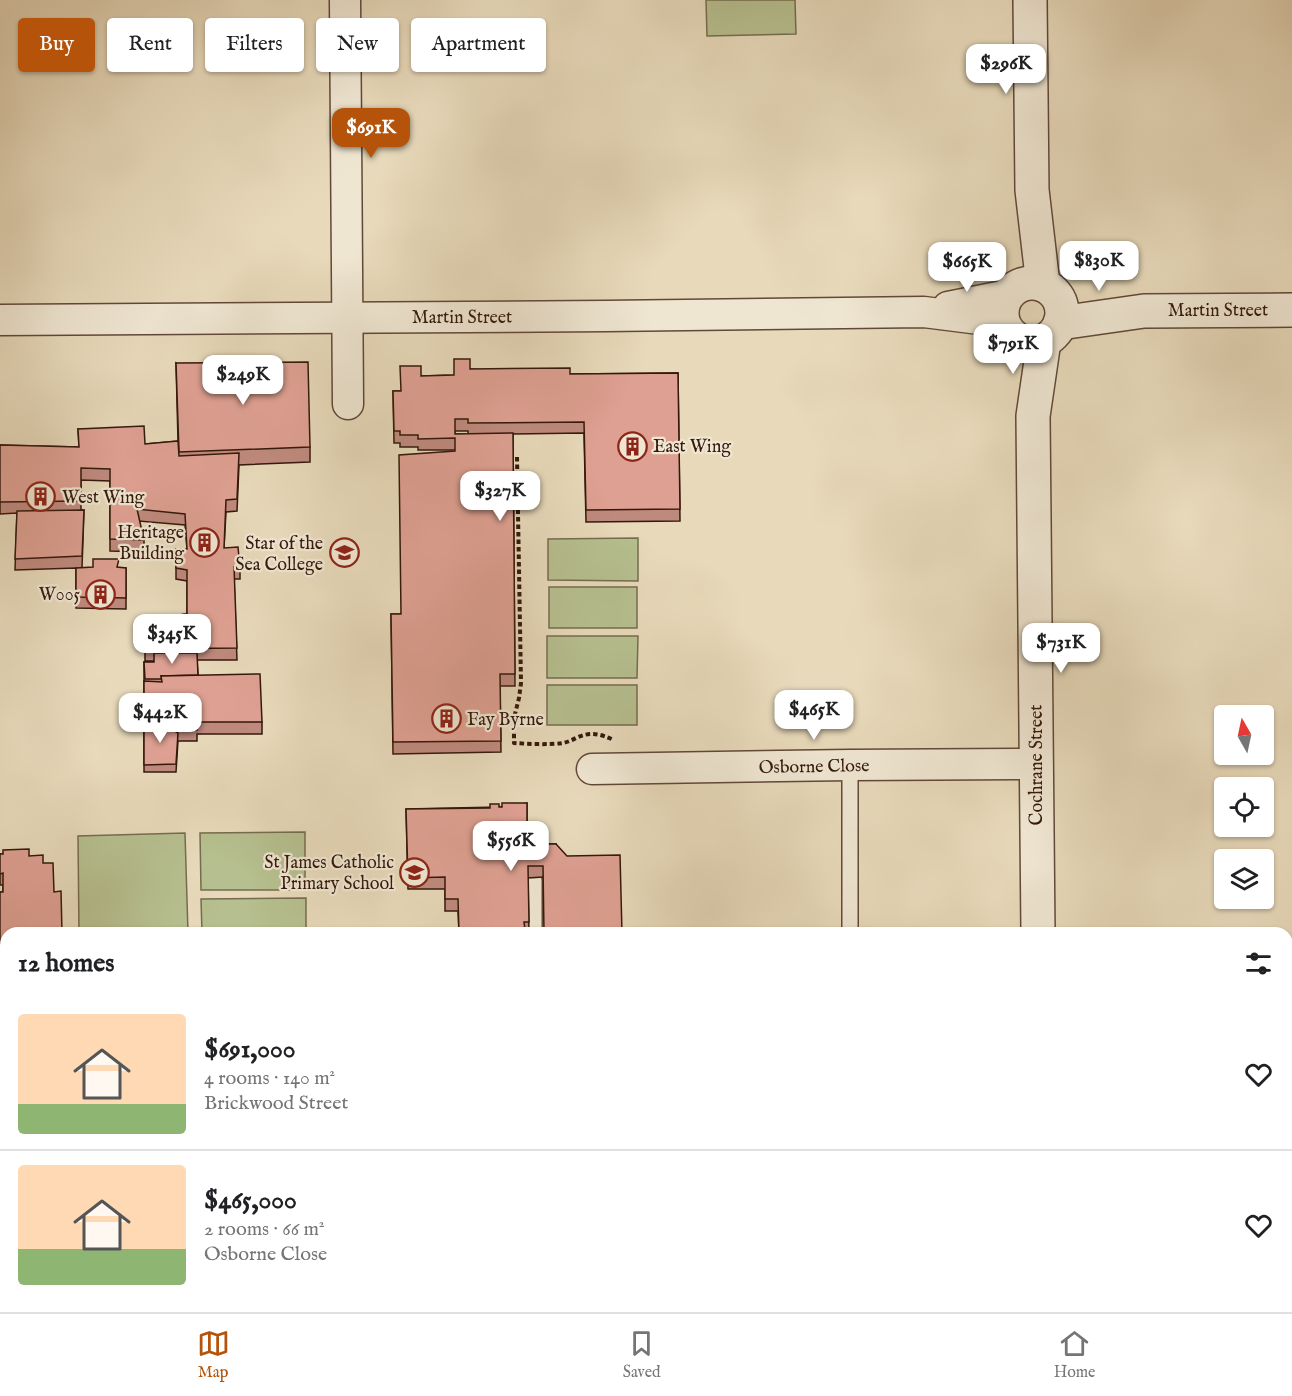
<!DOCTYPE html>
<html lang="en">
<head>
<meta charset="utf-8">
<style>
  body { margin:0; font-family:"IM FELL English",serif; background:#f6f6f6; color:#202124; height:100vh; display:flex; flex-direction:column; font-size:22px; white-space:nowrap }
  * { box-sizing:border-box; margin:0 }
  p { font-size:20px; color:#757577 }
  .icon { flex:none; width:33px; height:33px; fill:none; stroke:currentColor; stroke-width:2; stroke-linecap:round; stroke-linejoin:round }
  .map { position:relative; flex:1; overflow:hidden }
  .sheet { position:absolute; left:0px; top:927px; width:1293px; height:386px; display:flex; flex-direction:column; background:#fff; border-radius:18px 18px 0 0; box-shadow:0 2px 4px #0004 }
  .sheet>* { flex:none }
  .hud { position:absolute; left:18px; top:18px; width:600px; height:54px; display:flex; gap:12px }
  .needle { width:39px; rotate:351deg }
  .tools { position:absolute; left:1214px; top:705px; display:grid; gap:12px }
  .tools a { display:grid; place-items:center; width:60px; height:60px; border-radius:6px; background:#fff; box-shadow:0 2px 4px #0004; font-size:30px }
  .price { position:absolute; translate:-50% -51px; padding:0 14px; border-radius:12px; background:#fff; color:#222; font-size:20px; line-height:39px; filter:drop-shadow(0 2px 3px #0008) }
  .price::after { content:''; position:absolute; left:50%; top:36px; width:18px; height:14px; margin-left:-9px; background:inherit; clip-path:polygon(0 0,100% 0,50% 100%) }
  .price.current { background:#b45309; color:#fff }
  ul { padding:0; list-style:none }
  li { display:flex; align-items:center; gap:18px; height:150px; padding:0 18px }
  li+li { border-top:2px solid #e0e0e0 }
  li span { display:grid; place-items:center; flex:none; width:168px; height:120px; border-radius:6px; color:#555 }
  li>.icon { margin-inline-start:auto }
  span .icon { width:72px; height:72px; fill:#fffc; stroke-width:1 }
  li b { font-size:26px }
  h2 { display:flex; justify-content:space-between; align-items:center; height:72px; padding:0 18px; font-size:26px }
  .pill { padding:0 21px; border-radius:6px; background:#fff; box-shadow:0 2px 4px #0004; font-size:21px; line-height:54px }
  .pill.current { background:#b45309; color:#fff }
  .tab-bar { display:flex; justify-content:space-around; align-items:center; height:84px; border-top:2px solid #e0e0e0; background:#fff; font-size:16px; color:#757577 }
  .tab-bar a { display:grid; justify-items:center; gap:3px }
  .tab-bar .current { color:#b45309 }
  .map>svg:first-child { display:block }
  .garden { fill:url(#garden-furrows); stroke:#756c4e; stroke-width:1.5 }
  .pitch { fill:#b6bf8f; stroke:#756c4e; stroke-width:1.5 }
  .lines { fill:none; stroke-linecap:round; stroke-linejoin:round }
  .service-casing { stroke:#614838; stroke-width:18 }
  .minor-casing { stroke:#614838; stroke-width:33 }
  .tertiary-casing { stroke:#614838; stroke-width:36 }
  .primary-casing { stroke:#34180c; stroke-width:36 }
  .path { stroke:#34180c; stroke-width:4; stroke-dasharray:4.5 3; stroke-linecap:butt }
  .service { stroke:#efe6d2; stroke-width:15 }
  .minor { stroke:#efe6d2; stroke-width:30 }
  .tertiary { stroke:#efe6d2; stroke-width:33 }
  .primary { stroke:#e4bc7d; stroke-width:33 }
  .wall { fill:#bf8a7e; stroke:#34180c; stroke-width:1.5; fill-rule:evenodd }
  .building { fill:#dea092; stroke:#34180c; stroke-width:1.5 }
  .labels { text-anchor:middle; stroke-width:4.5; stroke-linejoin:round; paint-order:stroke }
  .street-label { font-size:18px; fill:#34180c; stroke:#efe6d2 }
  .poi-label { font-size:18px; fill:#34180c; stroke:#efe6d2; text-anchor:end }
</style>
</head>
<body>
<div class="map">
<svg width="1292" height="1312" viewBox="0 0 1292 1312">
  <defs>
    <pattern id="garden-furrows" width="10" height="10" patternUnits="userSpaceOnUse" patternTransform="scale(1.5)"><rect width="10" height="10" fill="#b6bf8f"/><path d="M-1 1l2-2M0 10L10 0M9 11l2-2" fill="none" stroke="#9da37a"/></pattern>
  </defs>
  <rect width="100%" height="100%" fill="#e7d9ba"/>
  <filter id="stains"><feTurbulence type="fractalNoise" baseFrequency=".00333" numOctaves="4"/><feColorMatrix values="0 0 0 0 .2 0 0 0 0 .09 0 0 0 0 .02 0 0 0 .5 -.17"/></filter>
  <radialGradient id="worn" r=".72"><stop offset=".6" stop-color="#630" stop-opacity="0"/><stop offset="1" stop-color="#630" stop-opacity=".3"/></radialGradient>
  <polygon class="garden" points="1004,1306 1004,1312 90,1312 90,1307"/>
  <g class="pitch">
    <polygon points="706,0 795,0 796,34 707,36"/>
    <polygon points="638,538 638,581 548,580 548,539"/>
    <rect x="549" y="587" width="88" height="41"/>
    <polygon points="547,636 638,636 637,678 547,678"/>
    <rect x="547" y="685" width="90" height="40"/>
    <polygon points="305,832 305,890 201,890 200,833"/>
    <polygon points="185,833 188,933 79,933 78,836"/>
    <polygon points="306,898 306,933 202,933 201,899"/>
  </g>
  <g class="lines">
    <defs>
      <g id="service">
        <polyline points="534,880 534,933"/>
        <polyline points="850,933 850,765"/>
        <polyline points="179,1306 186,1312"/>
        <polyline points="586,1306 621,1312"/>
        <polyline points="434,1312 455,1306"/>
      </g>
      <g id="minor">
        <polyline points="345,0 348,404"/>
        <polyline points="948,307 1008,295"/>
        <polyline points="0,320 606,316 924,312 1003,322"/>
        <polyline points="592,769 850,765 1037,764"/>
      </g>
      <g id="tertiary">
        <polyline points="1030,0 1032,190 1043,285"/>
        <circle cx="1032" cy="313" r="30"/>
        <polyline points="1060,323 1144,311 1292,310"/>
        <polyline points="1038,933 1033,416 1044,341"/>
        <polyline points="1038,1306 1039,1312"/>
      </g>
      <g id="primary">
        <polyline points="1287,1180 1292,1180"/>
        <polyline points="0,1187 6,1187"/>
      </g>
    </defs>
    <use href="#service" class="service-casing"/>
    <use href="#minor" class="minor-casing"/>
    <use href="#tertiary" class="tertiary-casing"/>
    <use href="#primary" class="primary-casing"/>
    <path class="path" d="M517,457L521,683L519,698L514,718V743C528,744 549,745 563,743C568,742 572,740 576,738C591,731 600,734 614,740"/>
    <use href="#service" class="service"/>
    <use href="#minor" class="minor"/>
    <use href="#tertiary" class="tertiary"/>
    <use href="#primary" class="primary"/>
  </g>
  <g class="wall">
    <polygon points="176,363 310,447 310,462 239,465 237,511 226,512 224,548 240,568 240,579 234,579 237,660 197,660 198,675 262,722 262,734 197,734 197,741 178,741 176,772 144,772 144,662 154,662 154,661 145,661 145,619 187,614 187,581 176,579 176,549 187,549 185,525 139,521 144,540 144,552 110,551 110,481 81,480 81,510 84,510 82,568 126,568 126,609 76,608 76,568 15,570 17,513 0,514 0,445 79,447 78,429 145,444 178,441"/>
    <path d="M470,369L570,374L678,373L680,521L586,522L584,433L513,434L515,686H500L501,752L393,754L391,614H401L455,451V450H418V447H400V443H394L393,391H401L421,376L454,375ZM455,431H468V434H455Z"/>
    <polygon points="527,803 527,844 556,844 543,877 528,878 529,933 459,933 458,911 445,911 445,889 408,889 406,809 499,807"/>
    <polygon points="0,854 3,854 6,933 6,968 0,969 0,892 3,892 3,885 0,885"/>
  </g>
  <g class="building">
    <polygon points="454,359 470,359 470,369 570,368 570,374 678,373 680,509 586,510 584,422 468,423 468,419 455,419 455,434 513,433 515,674 500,674 501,741 393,742 391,614 401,614 399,455 455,451 455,438 418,439 418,435 400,435 400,431 394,431 393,391 401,391 400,366 421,366 421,376 454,375"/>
    <polygon points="308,362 310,447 179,452 176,363"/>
    <polygon points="144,426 145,444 178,441 179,456 239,453 237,499 226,500 224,548 238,547 240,568 234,567 237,648 145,649 145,619 187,614 187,570 176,568 176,549 187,549 185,514 137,509 144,540 110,539 110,469 81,468 81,501 0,502 0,445 79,447 78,429"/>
    <polygon points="84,510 82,556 15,559 17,511"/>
    <polygon points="93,559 119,559 117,567 126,568 126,598 76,597 76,568 93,567"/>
    <polygon points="154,653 197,653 198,675 161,676 162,679 145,679 144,662 154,662"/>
    <polygon points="260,674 262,722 196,722 197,730 178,729 157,716 144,716 144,681 162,682 161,676"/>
    <polygon points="144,720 157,720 178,733 176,764 144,765"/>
    <polygon points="502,803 527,803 527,836 519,836 519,844 556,844 567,856 620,855 622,933 544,933 543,866 528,866 529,922 524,922 525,930 512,931 512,933 459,933 458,899 445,899 445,877 408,878 406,809 490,808 490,804 499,804 499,807 502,807"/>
    <polygon points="29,849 29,856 43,855 43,863 53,863 54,892 61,891 62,933 6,933 6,957 0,957 0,892 3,892 3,873 0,874 0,854 3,854 3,850"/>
  </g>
  <defs>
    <symbol id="building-ring" viewBox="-11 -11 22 22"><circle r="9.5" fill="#efe6d2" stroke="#8f2418" stroke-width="1.5"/><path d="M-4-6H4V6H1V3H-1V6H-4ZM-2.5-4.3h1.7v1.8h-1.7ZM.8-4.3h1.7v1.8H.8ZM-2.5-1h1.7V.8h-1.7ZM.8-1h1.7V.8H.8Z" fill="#8f2418"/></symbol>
    <symbol id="school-ring" viewBox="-11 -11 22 22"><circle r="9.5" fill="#efe6d2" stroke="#8f2418" stroke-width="1.5"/><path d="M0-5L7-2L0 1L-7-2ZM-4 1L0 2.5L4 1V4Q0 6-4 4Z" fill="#8f2418"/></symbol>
  </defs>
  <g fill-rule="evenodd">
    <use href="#building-ring" x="616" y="430" width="33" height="33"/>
    <use href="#building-ring" x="24" y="480" width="33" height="33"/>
    <use href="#building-ring" x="188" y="526" width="33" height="33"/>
    <use href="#school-ring" x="328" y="536" width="33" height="33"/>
    <use href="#building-ring" x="84" y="578" width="33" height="33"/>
    <use href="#building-ring" x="430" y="702" width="33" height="33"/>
    <use href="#school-ring" x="398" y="856" width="33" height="33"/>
  </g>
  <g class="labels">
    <g class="street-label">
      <text x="1218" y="316">Martin Street</text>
      <text x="462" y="323">Martin Street</text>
      <text transform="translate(1036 765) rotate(-90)" y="6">Cochrane Street</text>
      <text transform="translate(814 766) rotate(-1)" y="6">Osborne Close</text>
    </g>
    <g class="poi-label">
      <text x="653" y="452" text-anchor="start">East Wing</text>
      <text x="62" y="503" text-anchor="start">West Wing</text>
      <text x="184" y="538">Heritage<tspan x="184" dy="21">Building</tspan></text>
      <text x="323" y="549">Star of the<tspan x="323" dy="21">Sea College</tspan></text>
      <text x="80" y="600">W005</text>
      <text x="467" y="725" text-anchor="start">Fay Byrne</text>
      <text x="394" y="868">St James Catholic<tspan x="394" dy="21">Primary School</tspan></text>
    </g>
  </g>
  <rect width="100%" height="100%" filter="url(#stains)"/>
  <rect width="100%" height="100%" fill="url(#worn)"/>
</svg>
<div class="tools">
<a><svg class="needle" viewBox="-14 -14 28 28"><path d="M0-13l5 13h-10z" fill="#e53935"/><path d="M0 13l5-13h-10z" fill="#757577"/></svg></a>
<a><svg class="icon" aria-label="locate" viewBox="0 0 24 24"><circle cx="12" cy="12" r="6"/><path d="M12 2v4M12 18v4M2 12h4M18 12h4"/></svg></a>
<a><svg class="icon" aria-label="layers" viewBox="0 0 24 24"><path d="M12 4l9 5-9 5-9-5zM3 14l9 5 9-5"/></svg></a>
</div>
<b class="price" style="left:1006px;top:95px">$296K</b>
<b class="price current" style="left:371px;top:159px">$691K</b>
<b class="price" style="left:1099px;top:292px">$830K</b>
<b class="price" style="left:967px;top:293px">$665K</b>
<b class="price" style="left:1013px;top:375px">$791K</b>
<b class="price" style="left:243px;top:406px">$249K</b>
<b class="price" style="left:500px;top:522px">$327K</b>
<b class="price" style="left:172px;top:665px">$345K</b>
<b class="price" style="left:1061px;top:674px">$731K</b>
<b class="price" style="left:814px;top:741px">$465K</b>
<b class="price" style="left:160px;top:744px">$442K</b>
<b class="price" style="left:511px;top:872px">$556K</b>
<div class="hud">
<a class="pill current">Buy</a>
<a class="pill">Rent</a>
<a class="pill">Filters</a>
<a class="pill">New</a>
<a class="pill">Apartment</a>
</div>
<section class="sheet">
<h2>12 homes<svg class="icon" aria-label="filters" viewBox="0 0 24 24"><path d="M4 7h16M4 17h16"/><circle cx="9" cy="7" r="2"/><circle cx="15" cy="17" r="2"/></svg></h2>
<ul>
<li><span style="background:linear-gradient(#ffd9b3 75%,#8fb573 0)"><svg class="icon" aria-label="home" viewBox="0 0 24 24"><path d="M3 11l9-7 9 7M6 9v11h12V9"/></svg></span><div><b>$691,000</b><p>4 rooms · 140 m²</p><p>Brickwood Street</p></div><svg class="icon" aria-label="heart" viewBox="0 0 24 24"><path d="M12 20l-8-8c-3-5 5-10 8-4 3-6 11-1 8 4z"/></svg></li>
<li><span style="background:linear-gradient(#ffd9b3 70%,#8fb573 0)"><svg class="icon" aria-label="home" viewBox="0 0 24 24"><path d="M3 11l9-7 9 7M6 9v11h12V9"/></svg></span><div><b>$465,000</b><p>2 rooms · 66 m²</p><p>Osborne Close</p></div><svg class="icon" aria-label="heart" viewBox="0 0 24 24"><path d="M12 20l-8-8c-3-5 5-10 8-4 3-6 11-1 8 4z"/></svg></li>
</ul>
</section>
</div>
<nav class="tab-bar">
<a class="current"><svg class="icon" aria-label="map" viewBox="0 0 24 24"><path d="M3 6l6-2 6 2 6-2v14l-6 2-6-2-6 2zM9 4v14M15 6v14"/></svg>Map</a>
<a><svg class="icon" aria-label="saved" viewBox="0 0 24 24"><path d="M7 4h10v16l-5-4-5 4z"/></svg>Saved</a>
<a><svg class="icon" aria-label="home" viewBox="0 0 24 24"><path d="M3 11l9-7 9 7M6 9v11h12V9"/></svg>Home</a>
</nav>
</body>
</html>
